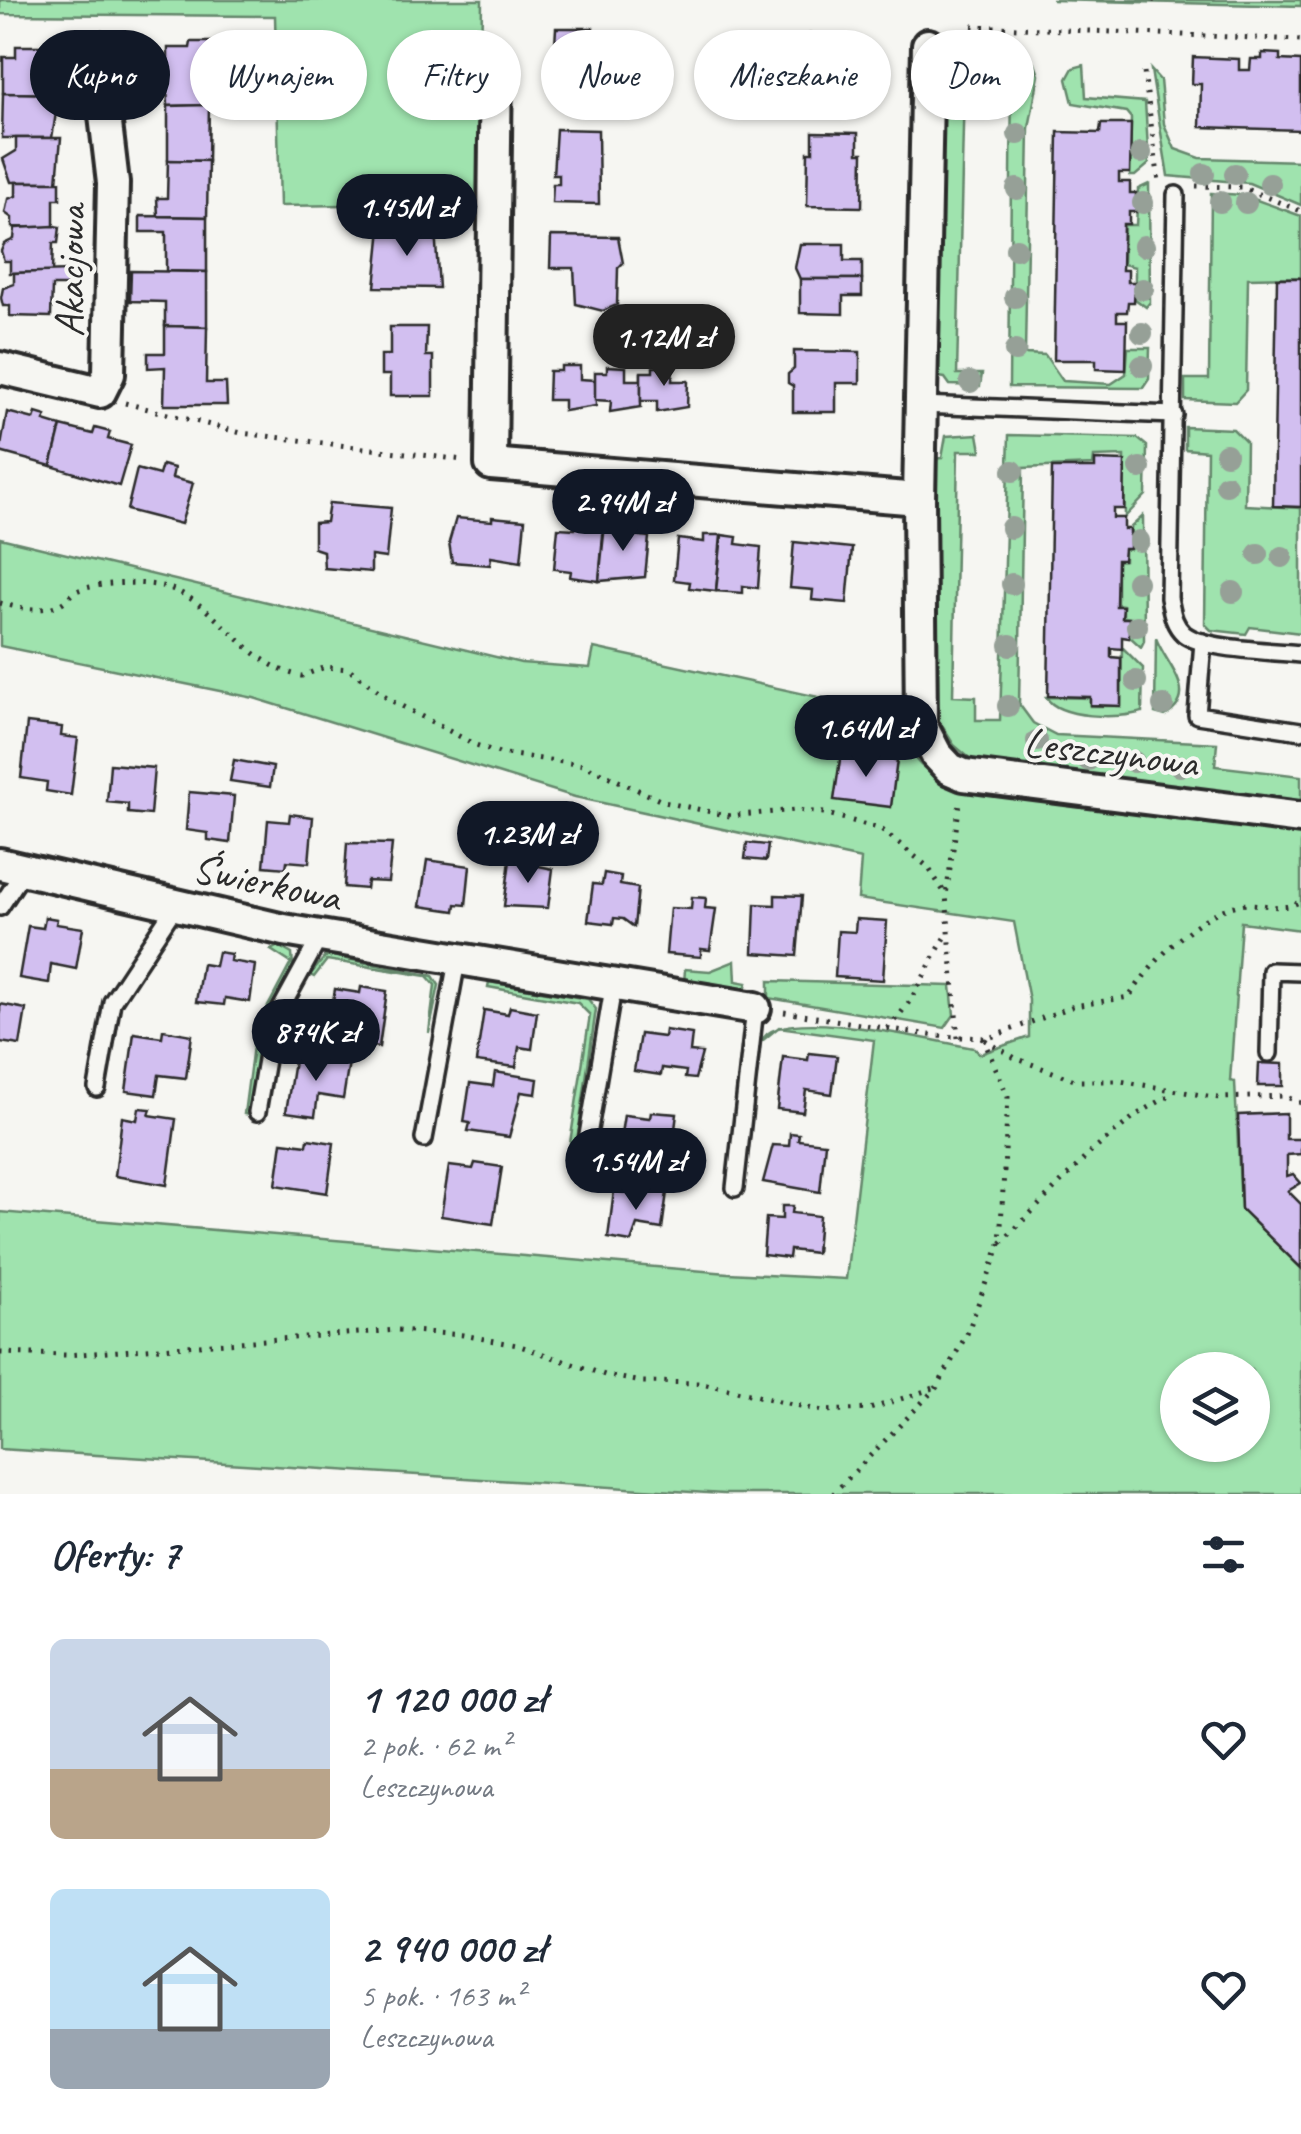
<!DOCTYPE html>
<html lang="pl">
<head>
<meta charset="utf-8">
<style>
  body { margin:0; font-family:Caveat,sans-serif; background:#f6f6f7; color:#1f2937; height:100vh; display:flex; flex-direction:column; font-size:38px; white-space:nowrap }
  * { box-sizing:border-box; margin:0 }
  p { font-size:32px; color:#747a83 }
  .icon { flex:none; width:55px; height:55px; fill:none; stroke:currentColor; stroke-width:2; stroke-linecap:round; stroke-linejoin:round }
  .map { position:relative; height:1494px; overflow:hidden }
  .side { display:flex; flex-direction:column; background:#fff; flex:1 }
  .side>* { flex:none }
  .guide { position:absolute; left:30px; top:30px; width:1242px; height:90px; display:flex; gap:20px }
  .fabs { position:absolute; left:1160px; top:1352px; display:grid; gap:20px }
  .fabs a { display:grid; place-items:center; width:110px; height:110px; border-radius:50%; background:#fff; box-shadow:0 2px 8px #0004; font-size:50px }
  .price { position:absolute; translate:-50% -85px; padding:0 22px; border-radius:35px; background:#111827; color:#fff; font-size:32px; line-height:65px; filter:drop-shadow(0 2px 5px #0008) }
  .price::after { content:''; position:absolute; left:50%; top:60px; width:30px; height:22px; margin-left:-15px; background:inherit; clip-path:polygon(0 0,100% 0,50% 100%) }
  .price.on { background:#222; color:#fff }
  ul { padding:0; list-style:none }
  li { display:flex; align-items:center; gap:30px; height:250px; padding:0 50px }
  li span { display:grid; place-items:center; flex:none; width:280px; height:200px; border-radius:15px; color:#555 }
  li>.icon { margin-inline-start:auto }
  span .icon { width:120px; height:120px; fill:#fffc; stroke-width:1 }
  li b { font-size:42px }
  h2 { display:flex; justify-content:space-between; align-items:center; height:120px; padding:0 50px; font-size:42px }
  .tag { padding:0 35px; border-radius:45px; background:#fff; box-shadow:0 2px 8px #0004; font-size:35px; line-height:90px }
  .tag.on { background:#111827; color:#fff }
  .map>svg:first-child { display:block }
  .green { fill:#9fe3ae; stroke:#65876c; stroke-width:2.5; fill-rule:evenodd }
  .building { fill:#d2bff0; stroke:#2b2b2b; stroke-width:2.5 }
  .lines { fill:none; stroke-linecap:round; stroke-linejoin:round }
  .lane-casing { stroke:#2b2b2b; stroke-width:22 }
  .street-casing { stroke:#2b2b2b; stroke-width:38 }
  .path { stroke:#2b2b2b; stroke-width:5; stroke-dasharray:2.5 8; stroke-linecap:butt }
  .lane { stroke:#f6f6f2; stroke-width:15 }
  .street { stroke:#f6f6f2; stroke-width:30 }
  .tree { fill:#96a097 }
  .labels { text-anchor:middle; stroke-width:8; stroke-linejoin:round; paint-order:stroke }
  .street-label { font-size:42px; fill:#2b2b2b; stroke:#f6f6f2 }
</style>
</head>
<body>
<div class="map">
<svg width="1301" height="1494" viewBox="0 0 1301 1494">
  <rect width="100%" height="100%" fill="#f6f6f2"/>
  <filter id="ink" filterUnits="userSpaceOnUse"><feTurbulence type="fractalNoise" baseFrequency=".01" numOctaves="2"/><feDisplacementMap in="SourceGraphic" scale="20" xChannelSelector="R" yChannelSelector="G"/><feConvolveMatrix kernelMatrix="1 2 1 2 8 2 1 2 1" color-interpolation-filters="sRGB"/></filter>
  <g filter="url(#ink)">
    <g class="green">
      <polygon points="0,0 482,0 479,203 280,206 275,16 0,14"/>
      <polygon points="1052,0 1301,0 1301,6"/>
      <polygon points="963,57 973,58 972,86 964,86 957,374 982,374 980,386 950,385 945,378 932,376 938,85"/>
      <polygon points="1026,60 1035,64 1039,75 1029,128 1025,354 1045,355 1063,381 1111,384 1126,374 1128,348 1150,348 1149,379 1143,388 1009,387 1012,73"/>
      <polygon points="1084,65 1086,97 1145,102 1149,164 1135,176 1130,176 1131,118 1126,112 1073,103 1067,79 1073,68"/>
      <polygon points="1151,70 1160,80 1164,124 1175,149 1200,158 1301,161 1301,205 1249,183 1168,176"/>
      <polygon points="1149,184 1150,302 1146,307 1135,299 1135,267 1123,264 1124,225 1136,225 1138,189"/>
      <polygon points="1211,193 1243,195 1301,216 1301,277 1248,278 1246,390 1235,402 1185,400 1185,379 1209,379"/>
      <polygon points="1185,427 1233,429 1246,442 1245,505 1301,508 1301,633 1250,627 1246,634 1211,630 1205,624 1207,451 1185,449"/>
      <polygon points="978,434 981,451 958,451 953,696 976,697 976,720 1000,720 1009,435 1137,438 1147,446 1146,495 1125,517 1124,456 1094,457 1093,465 1023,468 1019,704 1033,723 1056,735 1217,743 1215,766 1301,776 1301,806 992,768 973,761 954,745 927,702 930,459 942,458 946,436"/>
      <polygon points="1143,516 1144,641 1141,647 1129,636 1130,618 1123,617 1123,605 1117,604 1117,560 1124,560 1124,550 1130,549 1131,527"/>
      <path d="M0,538L521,663L590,668L594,648L905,716C904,769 931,775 975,788L1301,830V930L1241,922L1230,1081L1235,1082L1241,1209L1301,1268V1494H724L0,1449V1212L728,1273L846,1279L874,1040L779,1027L762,1041C776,1002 938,1042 974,1048L980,1054L1029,1037V1000L1014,922L858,899L861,859L575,797L254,698L0,646ZM1178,1370H1252V1445H1178Z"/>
      <path d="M1156,638C1165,664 1202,695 1165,716L1155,713Z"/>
      <path d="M1122,647L1143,668L1142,712C1120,719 1059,719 1046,697L1090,698V706H1121Z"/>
      <polygon points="278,946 292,954 293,966 261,1032 249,1115 244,1114 255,1031 291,963 271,950"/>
      <polygon points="332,956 433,976 439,985 429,1033 435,985 427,976 327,960 314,977 310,975 325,957"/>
      <polygon points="735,961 736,981 747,983 744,992 684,985 685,969 710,971"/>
      <polygon points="769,981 951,986 954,1015 945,1028 769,998"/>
      <polygon points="489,982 588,999 596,1009 574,1163 567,1162 590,1015 578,1003 488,987"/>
    </g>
    <g class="building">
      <polygon points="556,28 593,28 594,96 552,96"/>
      <polygon points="810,34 850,35 849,69 864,70 863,99 790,98 791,67 797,67 797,49 810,49"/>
      <polygon points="191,42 231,42 230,73 214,73 213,105 168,106 167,88 161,88 161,60 168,60 168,48 190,48"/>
      <polygon points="16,46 44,46 44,58 54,58 54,89 59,89 59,94 3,93 3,57 16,57"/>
      <polygon points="1262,53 1280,54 1280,60 1301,61 1301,130 1200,127 1201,84 1192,84 1193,57 1239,59 1239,70 1250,70 1251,59 1262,59"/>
      <polygon points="3,93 59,94 52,138 2,138"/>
      <polygon points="209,105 208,161 168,160 168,106"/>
      <polygon points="1101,124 1131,124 1130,173 1119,173 1119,182 1130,182 1130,193 1136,193 1136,212 1129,212 1129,224 1123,224 1122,270 1128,270 1128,282 1135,282 1134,302 1128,302 1127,312 1117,312 1117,321 1127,321 1126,370 1096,369 1096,360 1054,360 1058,132 1100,133"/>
      <polygon points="556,129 598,130 599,204 552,203 553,184 559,184 559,175 553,175"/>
      <polygon points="813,132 858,133 858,153 863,153 862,207 807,206 808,152 813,152"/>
      <polygon points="16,138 61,138 57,182 11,182 3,159 16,151"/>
      <polygon points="168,160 208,161 207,217 158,216 157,198 167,198"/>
      <polygon points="16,182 60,182 60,199 54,199 54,228 12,227 12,218 5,213 8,199 16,196"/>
      <polygon points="140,216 207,217 207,272 166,271 166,232 140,232"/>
      <polygon points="54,226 60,227 58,243 53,243 52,272 10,273 10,261 4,261 1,251 4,244 14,239 15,228"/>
      <polygon points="381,228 435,229 439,288 375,287"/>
      <polygon points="551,236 618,237 623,263 618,268 617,305 603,311 576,304 574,268 550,268"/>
      <polygon points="800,244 844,244 844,261 862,261 862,279 800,279 795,268"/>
      <polygon points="67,271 67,286 52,286 51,317 10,316 10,306 3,306 1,298 3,288 14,284 14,273"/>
      <polygon points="131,271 207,272 207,327 165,326 165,302 130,301"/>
      <polygon points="1277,278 1301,278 1301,507 1273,506"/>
      <polygon points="800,279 862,279 862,296 843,296 843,314 800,313"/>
      <polygon points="165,326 207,327 206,383 226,383 227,405 164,405 165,367 148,368 148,353 165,353"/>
      <polygon points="390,327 427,327 426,356 433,356 433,396 390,396 390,375 381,375 381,355 390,355"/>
      <polygon points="794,351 860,352 860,383 836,383 836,412 793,412 793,386 788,383 788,374 794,369"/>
      <polygon points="561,366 580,366 580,379 595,380 596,406 564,411 564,400 548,400 549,371 561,371"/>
      <polygon points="607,366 626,367 626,380 641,380 641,372 641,407 610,412 611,401 595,400 595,372 607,372"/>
      <polygon points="653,367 673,367 672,381 688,381 687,407 657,412 657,401 641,401 641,372 653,372"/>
      <polygon points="7,412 34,419 36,413 46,416 44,421 61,426 51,466 0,452"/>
      <polygon points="61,426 93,434 95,428 110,432 108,439 131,445 119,486 51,466"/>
      <polygon points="1095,460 1125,461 1124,509 1113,509 1113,518 1124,518 1124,529 1130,529 1130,549 1124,549 1123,560 1117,560 1116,606 1123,606 1122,618 1129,618 1129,638 1122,637 1122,649 1111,648 1111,657 1121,658 1121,706 1090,705 1090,697 1048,696 1052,468 1095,468"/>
      <polygon points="162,465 174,468 172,478 193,483 181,524 127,510 137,469 159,475"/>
      <polygon points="329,503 391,508 386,558 371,556 371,572 324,568 323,551 314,548 314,523 326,522"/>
      <polygon points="492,517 525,520 521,562 491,557 490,565 452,562 449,542 456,518 492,521"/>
      <polygon points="579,523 604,524 599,581 570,577 571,571 554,569 558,528 575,529"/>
      <polygon points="605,524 633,528 632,535 649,537 645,577 599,581"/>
      <polygon points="704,535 721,535 716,591 689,588 690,582 674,580 678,539 704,542"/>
      <polygon points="722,535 737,537 736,544 761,547 758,588 743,586 743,593 716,591"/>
      <polygon points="794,542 852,548 847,603 812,600 813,590 790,588"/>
      <polygon points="27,723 62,727 61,736 78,738 71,795 46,791 47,782 21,778"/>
      <polygon points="841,753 897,760 891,807 834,800"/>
      <polygon points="234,760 273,767 270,787 230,781"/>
      <polygon points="110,764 154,768 150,815 128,813 128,804 107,802"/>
      <polygon points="189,792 234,796 230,843 208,840 208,833 186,830"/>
      <polygon points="290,814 313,817 309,863 287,861 286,868 264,866 268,820 289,822"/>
      <polygon points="347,843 392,844 388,882 367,881 366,889 344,887"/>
      <polygon points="747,843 768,845 766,861 745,859"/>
      <polygon points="427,860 470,866 466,905 456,904 455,911 420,906"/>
      <polygon points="510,860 553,869 548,908 504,906"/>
      <polygon points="604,873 621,876 620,885 638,888 634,927 623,919 614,918 613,924 588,921 593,884 602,885"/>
      <polygon points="775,895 802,896 797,956 753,953 755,904 775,905"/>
      <polygon points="692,897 706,898 705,908 716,909 710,950 701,949 701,957 666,954 670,908 691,909"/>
      <polygon points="45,917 57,919 56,924 83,928 76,969 51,964 49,983 19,978 28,926 43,928"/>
      <polygon points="856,919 887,921 883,980 835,977 838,931 855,932"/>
      <polygon points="218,952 231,954 230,961 255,965 250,1002 225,998 224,1005 196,1002 202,964 215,966"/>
      <polygon points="361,987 387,991 379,1047 327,1039 335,989 360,993"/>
      <polygon points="0,1004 26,1009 20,1045 0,1042"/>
      <polygon points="510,1007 537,1012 532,1049 519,1047 516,1067 476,1062 484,1010 508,1014"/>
      <polygon points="163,1030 192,1035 186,1078 159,1075 156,1095 126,1091 134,1033 162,1037"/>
      <polygon points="665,1030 692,1034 690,1052 702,1053 695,1079 685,1078 686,1071 662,1068 661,1075 634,1071 640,1034 664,1037"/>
      <polygon points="809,1053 837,1056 832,1094 806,1090 803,1112 777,1109 783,1057 808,1060"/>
      <polygon points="313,1058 349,1062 343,1099 318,1095 315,1116 286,1112 294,1061 312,1063"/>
      <polygon points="1259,1063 1283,1064 1283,1086 1258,1086"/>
      <polygon points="495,1072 538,1079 536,1094 521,1092 509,1137 468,1131 470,1123 464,1122 470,1083 493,1086"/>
      <polygon points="139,1108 151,1109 149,1115 176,1119 167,1185 115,1176 122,1117 137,1120"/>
      <polygon points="651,1112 677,1114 672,1152 647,1148 644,1170 616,1166 624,1115 650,1118"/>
      <polygon points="1286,1113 1286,1139 1301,1139 1301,1154 1287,1155 1287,1176 1293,1174 1301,1183 1288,1191 1301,1204 1301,1268 1241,1209 1238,1115"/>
      <polygon points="790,1133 799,1134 798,1140 825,1143 820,1192 763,1182 773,1145 789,1146"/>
      <polygon points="308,1139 334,1143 327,1193 276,1185 282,1142 307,1145"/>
      <polygon points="475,1163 502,1167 493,1224 441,1216 449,1166 473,1169"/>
      <polygon points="641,1188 667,1192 662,1229 637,1225 631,1242 608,1238 614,1191 640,1195"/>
      <polygon points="782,1206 793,1206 792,1213 819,1216 816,1253 790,1250 789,1258 763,1255 766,1218 782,1219"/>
    </g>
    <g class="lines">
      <defs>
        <g id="lane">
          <path d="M1176,195L1169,598C1172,612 1173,624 1184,634C1205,650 1273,651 1301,654"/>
          <polyline points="921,405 1174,415"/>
          <polyline points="1203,642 1197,715 1301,731"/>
          <polyline points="0,907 25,869"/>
          <polyline points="1269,1053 1271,971 1301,972"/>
          <polyline points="97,1088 112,1002 176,905"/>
          <polyline points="257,1112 272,1025 320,937"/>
          <polyline points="424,1139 457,961"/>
          <polyline points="585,1153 613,988"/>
          <polyline points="735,1188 755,1008"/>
        </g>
        <g id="street">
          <polyline points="496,60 491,464 919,499 921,725 936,754 950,769 964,775 1301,818"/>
          <polyline points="0,368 100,392 109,374 113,183 97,48"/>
          <polyline points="919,499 928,45"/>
          <polyline points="0,864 284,930 755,1008"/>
        </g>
      </defs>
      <use href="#lane" class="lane-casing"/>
      <use href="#street" class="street-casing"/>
      <g class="path">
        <polyline points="1152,2 1153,0"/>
        <polyline points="972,26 1301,40"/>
        <polyline points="1144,72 1159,182"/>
        <polyline points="1196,186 1241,187 1301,211"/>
        <polyline points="125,403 241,433 463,460"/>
        <path d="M0,603C18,608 43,613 60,604C68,600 70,593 79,590C100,583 138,581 161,586C213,596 245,667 302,676L325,667L349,669L392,701L476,745L499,753L584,765L664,802L730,816L796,810L824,813L881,829L928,867L946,895"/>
        <path d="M784,1012L936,1036L989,1038L1074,1006L1129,997C1153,961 1202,906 1248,904C1269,904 1282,912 1301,901"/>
        <path d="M887,1028C917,1000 925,968 947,935"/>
        <polyline points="958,1038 946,895 960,803"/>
        <polyline points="985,1040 1015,1058 1077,1081 1120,1081 1219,1098 1284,1096 1301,1103"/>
        <polyline points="1001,1243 1090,1153 1136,1115 1172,1094"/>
        <polyline points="0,1353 67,1355 398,1330 463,1335 517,1345 605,1375 642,1382 702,1383 822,1411 870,1409 937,1387"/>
        <polyline points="833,1494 937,1387 967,1334 1000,1244 1008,1097 983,1038"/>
      </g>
      <use href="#lane" class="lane"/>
      <use href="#street" class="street"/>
    </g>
    <g class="tree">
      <circle cx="1020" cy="79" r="11"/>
      <circle cx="1018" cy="134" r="11"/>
      <circle cx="1141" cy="153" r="11"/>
      <circle cx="1204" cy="174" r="11"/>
      <circle cx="1235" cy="174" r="11"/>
      <circle cx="1270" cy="184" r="11"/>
      <circle cx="1017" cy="189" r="11"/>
      <circle cx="1220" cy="202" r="11"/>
      <circle cx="1143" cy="203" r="11"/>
      <circle cx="1246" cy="203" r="11"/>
      <circle cx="1144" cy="246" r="11"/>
      <circle cx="1016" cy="249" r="11"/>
      <circle cx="1143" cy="289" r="11"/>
      <circle cx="1015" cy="297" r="11"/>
      <circle cx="1142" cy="333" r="11"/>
      <circle cx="1015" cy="351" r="11"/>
      <circle cx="1142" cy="366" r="11"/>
      <circle cx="970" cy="382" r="11"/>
      <circle cx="1226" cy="454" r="11"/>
      <circle cx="1140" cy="468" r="11"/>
      <circle cx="1013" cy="471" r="11"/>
      <circle cx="1226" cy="485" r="11"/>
      <circle cx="1011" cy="528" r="11"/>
      <circle cx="1139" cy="541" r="11"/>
      <circle cx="1258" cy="554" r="11"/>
      <circle cx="1282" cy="557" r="11"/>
      <circle cx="1137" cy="582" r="11"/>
      <circle cx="1012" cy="584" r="11"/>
      <circle cx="1233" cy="592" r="11"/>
      <circle cx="1137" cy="626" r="11"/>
      <circle cx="1010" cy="645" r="11"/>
      <circle cx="1136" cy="681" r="11"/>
      <circle cx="1163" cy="705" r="11"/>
      <circle cx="1008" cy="706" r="11"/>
      <circle cx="1037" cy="741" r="11"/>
      <circle cx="1088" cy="760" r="11"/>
      <circle cx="1134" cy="762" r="11"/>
      <circle cx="1180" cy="766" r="11"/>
    </g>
  </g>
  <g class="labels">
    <g class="street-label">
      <text transform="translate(69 271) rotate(-89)" y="15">Akacjowa</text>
      <text transform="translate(1111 751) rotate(7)" y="15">Leszczynowa</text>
      <text transform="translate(267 881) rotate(12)" y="15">Świerkowa</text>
    </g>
  </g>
</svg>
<div class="fabs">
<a><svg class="icon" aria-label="layers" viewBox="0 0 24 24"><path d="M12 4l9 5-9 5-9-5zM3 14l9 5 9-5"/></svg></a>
</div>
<b class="price" style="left:407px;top:259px">1.45M zł</b>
<b class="price on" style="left:664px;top:389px">1.12M zł</b>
<b class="price" style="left:623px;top:554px">2.94M zł</b>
<b class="price" style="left:866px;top:780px">1.64M zł</b>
<b class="price" style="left:528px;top:886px">1.23M zł</b>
<b class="price" style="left:316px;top:1084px">874K zł</b>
<b class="price" style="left:636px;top:1213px">1.54M zł</b>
<div class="guide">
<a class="tag on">Kupno</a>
<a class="tag">Wynajem</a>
<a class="tag">Filtry</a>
<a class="tag">Nowe</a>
<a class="tag">Mieszkanie</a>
<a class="tag">Dom</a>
</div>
</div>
<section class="side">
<h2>Oferty: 7<svg class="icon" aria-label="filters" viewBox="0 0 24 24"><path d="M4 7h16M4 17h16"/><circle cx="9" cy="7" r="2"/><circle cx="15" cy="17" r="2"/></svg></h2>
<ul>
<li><span style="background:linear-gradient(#c9d6e8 65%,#b9a48a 0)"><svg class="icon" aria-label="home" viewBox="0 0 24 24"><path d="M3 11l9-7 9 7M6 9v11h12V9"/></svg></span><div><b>1 120 000 zł</b><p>2 pok. · 62 m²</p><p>Leszczynowa</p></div><svg class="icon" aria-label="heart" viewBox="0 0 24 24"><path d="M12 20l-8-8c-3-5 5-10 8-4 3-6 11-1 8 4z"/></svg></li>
<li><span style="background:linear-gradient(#bfe0f5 70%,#9aa5b1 0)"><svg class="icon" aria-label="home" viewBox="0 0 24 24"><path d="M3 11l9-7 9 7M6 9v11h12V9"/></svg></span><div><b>2 940 000 zł</b><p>5 pok. · 163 m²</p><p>Leszczynowa</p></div><svg class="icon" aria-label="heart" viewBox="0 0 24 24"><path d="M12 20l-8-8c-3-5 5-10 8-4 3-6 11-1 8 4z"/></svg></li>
</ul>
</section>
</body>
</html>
